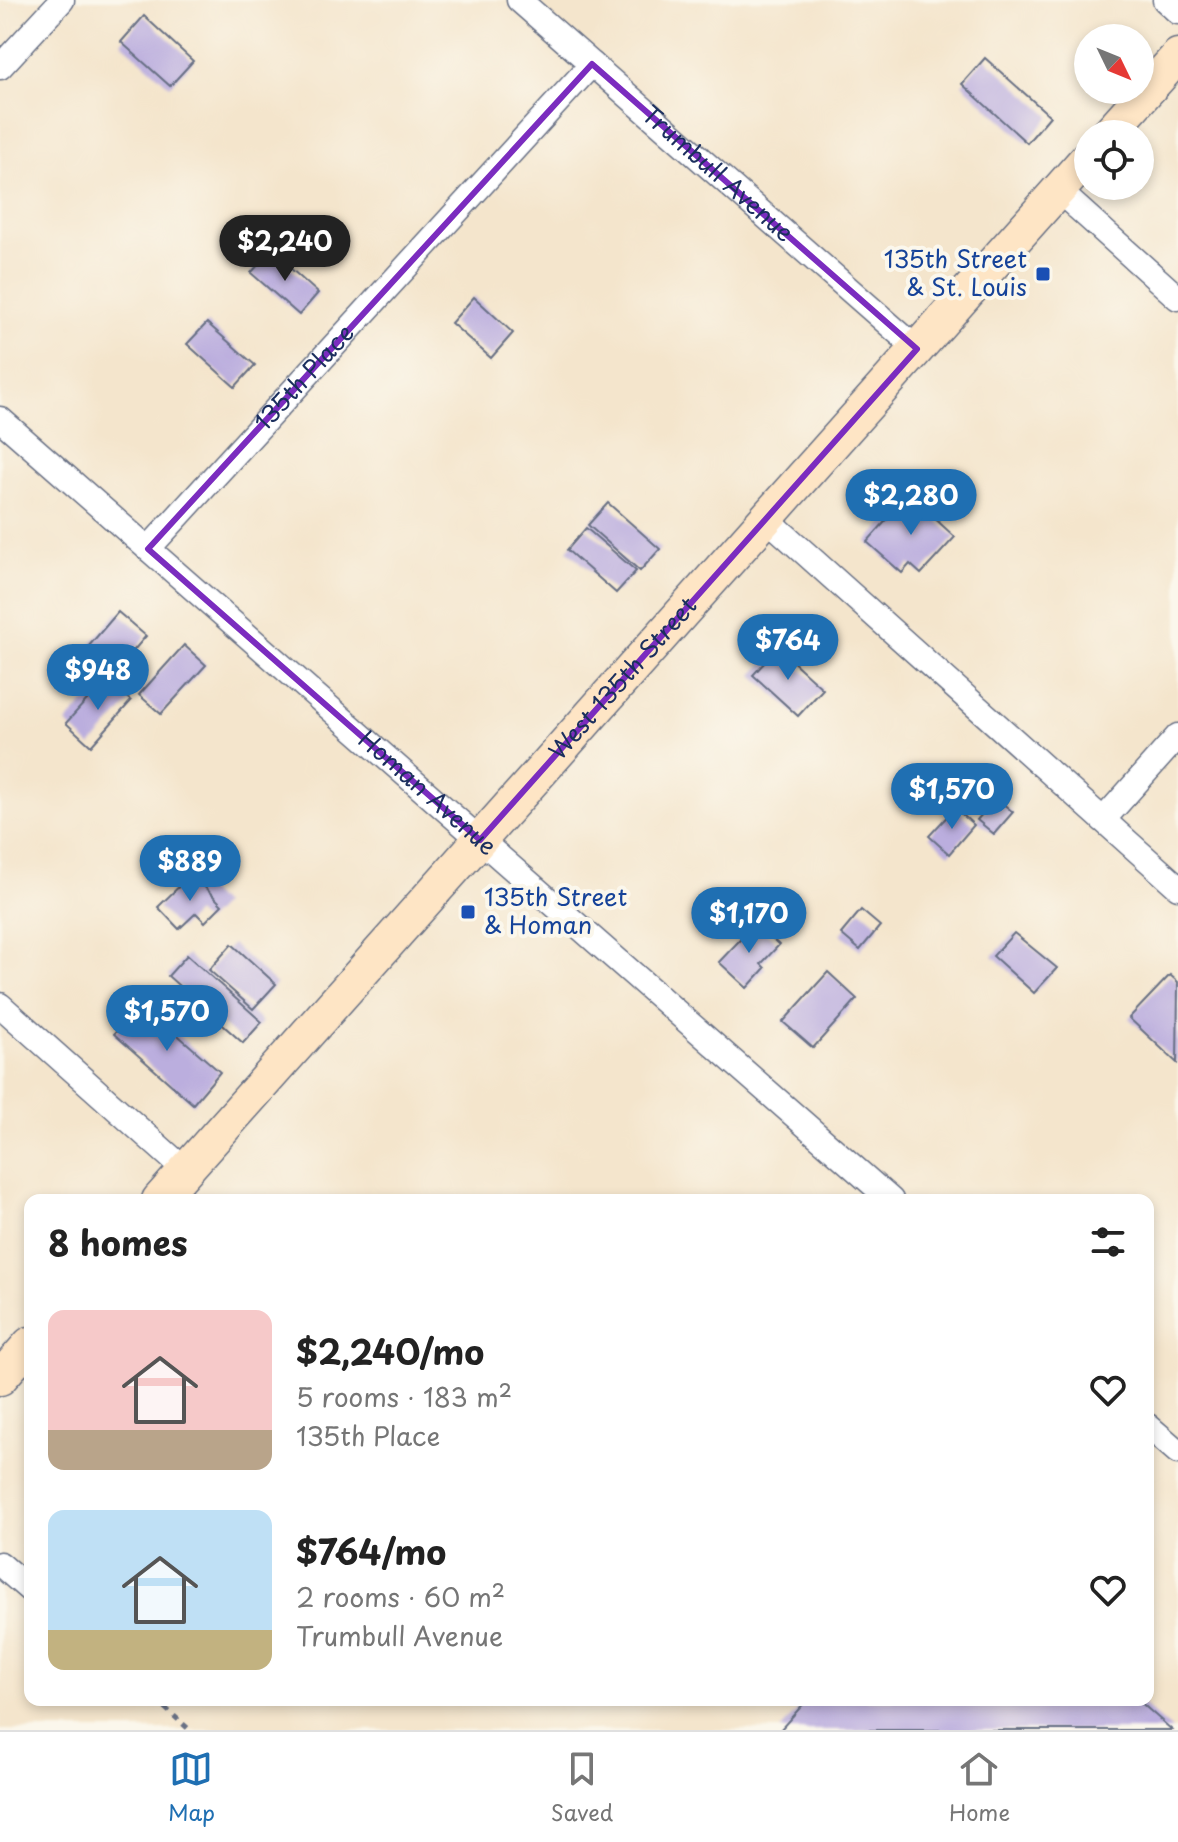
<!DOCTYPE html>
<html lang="en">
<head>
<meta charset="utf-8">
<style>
  body { margin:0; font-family:"Playpen Sans",sans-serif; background:#f6f6f6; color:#222; height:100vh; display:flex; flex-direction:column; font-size:30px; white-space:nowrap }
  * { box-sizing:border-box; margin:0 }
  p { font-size:26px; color:#767676 }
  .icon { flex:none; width:44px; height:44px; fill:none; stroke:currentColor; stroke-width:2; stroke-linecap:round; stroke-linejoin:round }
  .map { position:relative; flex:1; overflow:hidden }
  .details { position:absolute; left:24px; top:1194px; width:1130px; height:512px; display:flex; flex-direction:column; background:#fff; border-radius:16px; box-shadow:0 4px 12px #0003 }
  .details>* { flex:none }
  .needle { width:52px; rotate:133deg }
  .buttons { position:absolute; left:1074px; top:24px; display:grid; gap:16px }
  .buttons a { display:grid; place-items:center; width:80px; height:80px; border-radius:50%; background:#fff; box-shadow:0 4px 12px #0003; font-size:40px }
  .price { position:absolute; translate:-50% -68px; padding:0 18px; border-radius:28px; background:#1f6fb2; color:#fff; font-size:26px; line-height:52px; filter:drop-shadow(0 2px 4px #0008) }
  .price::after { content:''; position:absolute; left:50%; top:48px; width:24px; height:18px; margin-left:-12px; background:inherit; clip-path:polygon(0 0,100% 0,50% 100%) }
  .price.current { background:#222; color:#fff }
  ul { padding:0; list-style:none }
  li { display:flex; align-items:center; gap:24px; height:200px; padding:0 24px }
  li span { display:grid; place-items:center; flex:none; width:224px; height:160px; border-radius:16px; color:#555 }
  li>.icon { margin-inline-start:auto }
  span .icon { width:96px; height:96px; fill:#fffc; stroke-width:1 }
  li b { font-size:34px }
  h2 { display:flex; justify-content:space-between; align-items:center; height:96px; padding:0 24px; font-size:34px }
  .menu { display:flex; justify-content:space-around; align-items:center; height:112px; border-top:2px solid #e0e0e0; background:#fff; font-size:22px; color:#767676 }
  .menu a { display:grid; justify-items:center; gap:4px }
  .menu .current { color:#1f6fb2 }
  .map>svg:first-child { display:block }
  .building { fill:#bbaede }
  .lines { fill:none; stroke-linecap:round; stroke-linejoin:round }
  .street-casing { stroke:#676f84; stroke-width:27 }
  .secondary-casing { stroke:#676f84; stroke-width:37 }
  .path { stroke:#676f84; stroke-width:5; stroke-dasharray:6 6; stroke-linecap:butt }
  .street { stroke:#fff; stroke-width:24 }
  .secondary { stroke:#fee5c5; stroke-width:34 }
  .marked { fill:none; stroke:#7b2cbf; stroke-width:6; stroke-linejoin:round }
  .transit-dot { fill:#1a4fb4; stroke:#fbf7ec; stroke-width:3 }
  .labels { text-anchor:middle; stroke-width:8; stroke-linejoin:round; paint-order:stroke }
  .street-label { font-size:24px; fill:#1b2f5e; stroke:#fbf7ec }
  .transit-label { font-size:24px; fill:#164399; stroke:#fbf7ec; text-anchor:end }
</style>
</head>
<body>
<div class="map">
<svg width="1178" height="1730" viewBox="0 0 1178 1730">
  <rect width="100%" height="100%" fill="#fbf7ec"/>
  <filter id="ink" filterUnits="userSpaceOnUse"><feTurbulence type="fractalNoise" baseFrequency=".0125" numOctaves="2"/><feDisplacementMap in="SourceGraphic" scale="16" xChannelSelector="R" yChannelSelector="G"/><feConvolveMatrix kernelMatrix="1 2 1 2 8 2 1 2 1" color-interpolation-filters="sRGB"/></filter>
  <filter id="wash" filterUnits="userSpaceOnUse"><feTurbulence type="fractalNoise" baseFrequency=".006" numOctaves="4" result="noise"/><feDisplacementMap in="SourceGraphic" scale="32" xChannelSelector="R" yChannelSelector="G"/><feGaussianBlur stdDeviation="1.8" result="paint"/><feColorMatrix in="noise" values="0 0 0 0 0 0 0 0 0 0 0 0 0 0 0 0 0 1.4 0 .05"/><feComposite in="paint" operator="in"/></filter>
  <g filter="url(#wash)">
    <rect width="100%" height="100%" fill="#f4e5cc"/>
    <g id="blocks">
      <g class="building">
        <polygon points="144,16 193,61 170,86 121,42"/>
        <polygon points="985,58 1050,116 1027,143 962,84"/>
        <polygon points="271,251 318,293 299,315 251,273"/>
        <polygon points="474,297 513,333 491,358 451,323"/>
        <polygon points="207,323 255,365 235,387 187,344"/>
        <polygon points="909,495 955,537 921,574 910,564 902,573 867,542"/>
        <polygon points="608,503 660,549 640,571 588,525"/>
        <polygon points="586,528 636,571 616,593 567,550"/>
        <polygon points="118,612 146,636 116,671 88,647"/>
        <polygon points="184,645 206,665 161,714 139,695"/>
        <polygon points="778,648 823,689 798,716 753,675"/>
        <polygon points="106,679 131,701 91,746 66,723"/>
        <polygon points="996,798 1013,812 994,834 977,820"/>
        <polygon points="955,808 974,825 949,854 929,836"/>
        <polygon points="192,874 222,905 205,922 196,913 179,929 158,907"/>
        <polygon points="861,910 880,926 860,950 841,934"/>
        <polygon points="756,923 779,945 761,964 765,968 747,988 719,962"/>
        <polygon points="1014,933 1057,968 1034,993 993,956"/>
        <polygon points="232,944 276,984 253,1009 209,970"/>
        <polygon points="187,955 262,1022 243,1043 168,976"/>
        <polygon points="828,972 857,999 813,1048 783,1022"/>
        <polygon points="1170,975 1178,982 1177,1063 1129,1018"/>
        <polygon points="141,1003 220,1072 193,1104 114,1034"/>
        <polygon points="807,1700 1138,1700 1172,1730 780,1730"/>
      </g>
    </g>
  </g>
  <g filter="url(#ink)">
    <use href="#blocks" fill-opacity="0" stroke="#676f84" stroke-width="2"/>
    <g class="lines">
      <defs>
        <g id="street">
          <path id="s1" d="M519,0L917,349"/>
          <polyline points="1165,0 1178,12"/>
          <polyline points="0,67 62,0"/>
          <polyline points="1058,190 1178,298"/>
          <path id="s2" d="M0,419L891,1200"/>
          <polyline points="766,518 1178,887"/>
          <path id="s3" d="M148,549L592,64"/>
          <polyline points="1103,820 1178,736"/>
          <polyline points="0,1005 185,1170"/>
          <polyline points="1148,1426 1178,1452"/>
          <polyline points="0,1564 30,1590"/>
        </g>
        <g id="secondary">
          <polyline points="1108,134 1178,56"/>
          <path id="s4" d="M159,1200L1088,157"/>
          <polyline points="0,1378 30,1344"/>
        </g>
      </defs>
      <use href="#street" class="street-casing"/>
      <use href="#secondary" class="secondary-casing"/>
      <polyline class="path" points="156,1700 190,1730"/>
      <use href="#street" class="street"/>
      <use href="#secondary" class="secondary"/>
    </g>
  </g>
  <path class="marked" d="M592,64L917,349L480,840L148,549Z"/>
  <g class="transit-dot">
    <rect x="1035" y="266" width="16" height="16" rx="4"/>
    <rect x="460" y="904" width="16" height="16" rx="4"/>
  </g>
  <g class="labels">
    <g class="street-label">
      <text dy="8" stroke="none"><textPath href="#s1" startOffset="264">Trumbull Avenue</textPath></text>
      <text dy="8" stroke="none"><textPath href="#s3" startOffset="232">135th Place</textPath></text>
      <text dy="8" stroke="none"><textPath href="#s4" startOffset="698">West 135th Street</textPath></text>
      <text dy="8" stroke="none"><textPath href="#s2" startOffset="568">Homan Avenue</textPath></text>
    </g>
    <g class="transit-label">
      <text x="1027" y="268">135th Street<tspan x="1027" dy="28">&amp; St. Louis</tspan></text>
      <text x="484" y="906" text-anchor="start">135th Street<tspan x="484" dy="28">&amp; Homan</tspan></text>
    </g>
  </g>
</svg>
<div class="buttons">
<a><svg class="needle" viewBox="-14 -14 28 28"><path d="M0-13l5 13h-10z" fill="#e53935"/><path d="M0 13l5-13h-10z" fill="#767676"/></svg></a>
<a><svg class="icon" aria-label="locate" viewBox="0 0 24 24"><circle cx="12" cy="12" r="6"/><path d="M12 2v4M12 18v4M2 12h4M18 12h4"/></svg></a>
</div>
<b class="price current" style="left:285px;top:283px">$2,240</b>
<b class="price" style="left:911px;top:537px">$2,280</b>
<b class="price" style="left:788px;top:682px">$764</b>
<b class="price" style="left:98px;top:712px">$948</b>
<b class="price" style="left:952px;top:831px">$1,570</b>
<b class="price" style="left:190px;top:903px">$889</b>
<b class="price" style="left:749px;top:955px">$1,170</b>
<b class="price" style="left:167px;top:1053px">$1,570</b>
<section class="details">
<h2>8 homes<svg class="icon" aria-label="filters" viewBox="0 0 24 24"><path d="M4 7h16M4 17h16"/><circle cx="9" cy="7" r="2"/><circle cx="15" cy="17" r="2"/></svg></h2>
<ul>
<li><span style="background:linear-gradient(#f6c9c9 75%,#b9a48a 0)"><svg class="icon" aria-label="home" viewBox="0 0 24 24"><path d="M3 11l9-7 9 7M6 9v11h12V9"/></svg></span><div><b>$2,240/mo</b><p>5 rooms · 183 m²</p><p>135th Place</p></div><svg class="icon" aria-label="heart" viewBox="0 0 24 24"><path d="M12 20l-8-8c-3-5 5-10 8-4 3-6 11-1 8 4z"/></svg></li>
<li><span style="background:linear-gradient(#bfe0f5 75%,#c2b280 0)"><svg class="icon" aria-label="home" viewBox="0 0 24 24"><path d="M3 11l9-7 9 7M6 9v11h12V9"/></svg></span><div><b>$764/mo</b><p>2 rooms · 60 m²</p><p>Trumbull Avenue</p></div><svg class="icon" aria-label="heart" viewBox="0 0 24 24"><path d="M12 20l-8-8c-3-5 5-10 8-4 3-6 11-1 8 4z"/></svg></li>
</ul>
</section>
</div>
<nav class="menu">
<a class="current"><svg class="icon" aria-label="map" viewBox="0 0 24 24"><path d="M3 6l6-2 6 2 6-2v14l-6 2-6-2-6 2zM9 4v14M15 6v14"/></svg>Map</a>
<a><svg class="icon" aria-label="saved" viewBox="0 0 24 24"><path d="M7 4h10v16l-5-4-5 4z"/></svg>Saved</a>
<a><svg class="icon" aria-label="home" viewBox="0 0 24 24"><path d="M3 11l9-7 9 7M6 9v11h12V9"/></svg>Home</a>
</nav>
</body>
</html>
